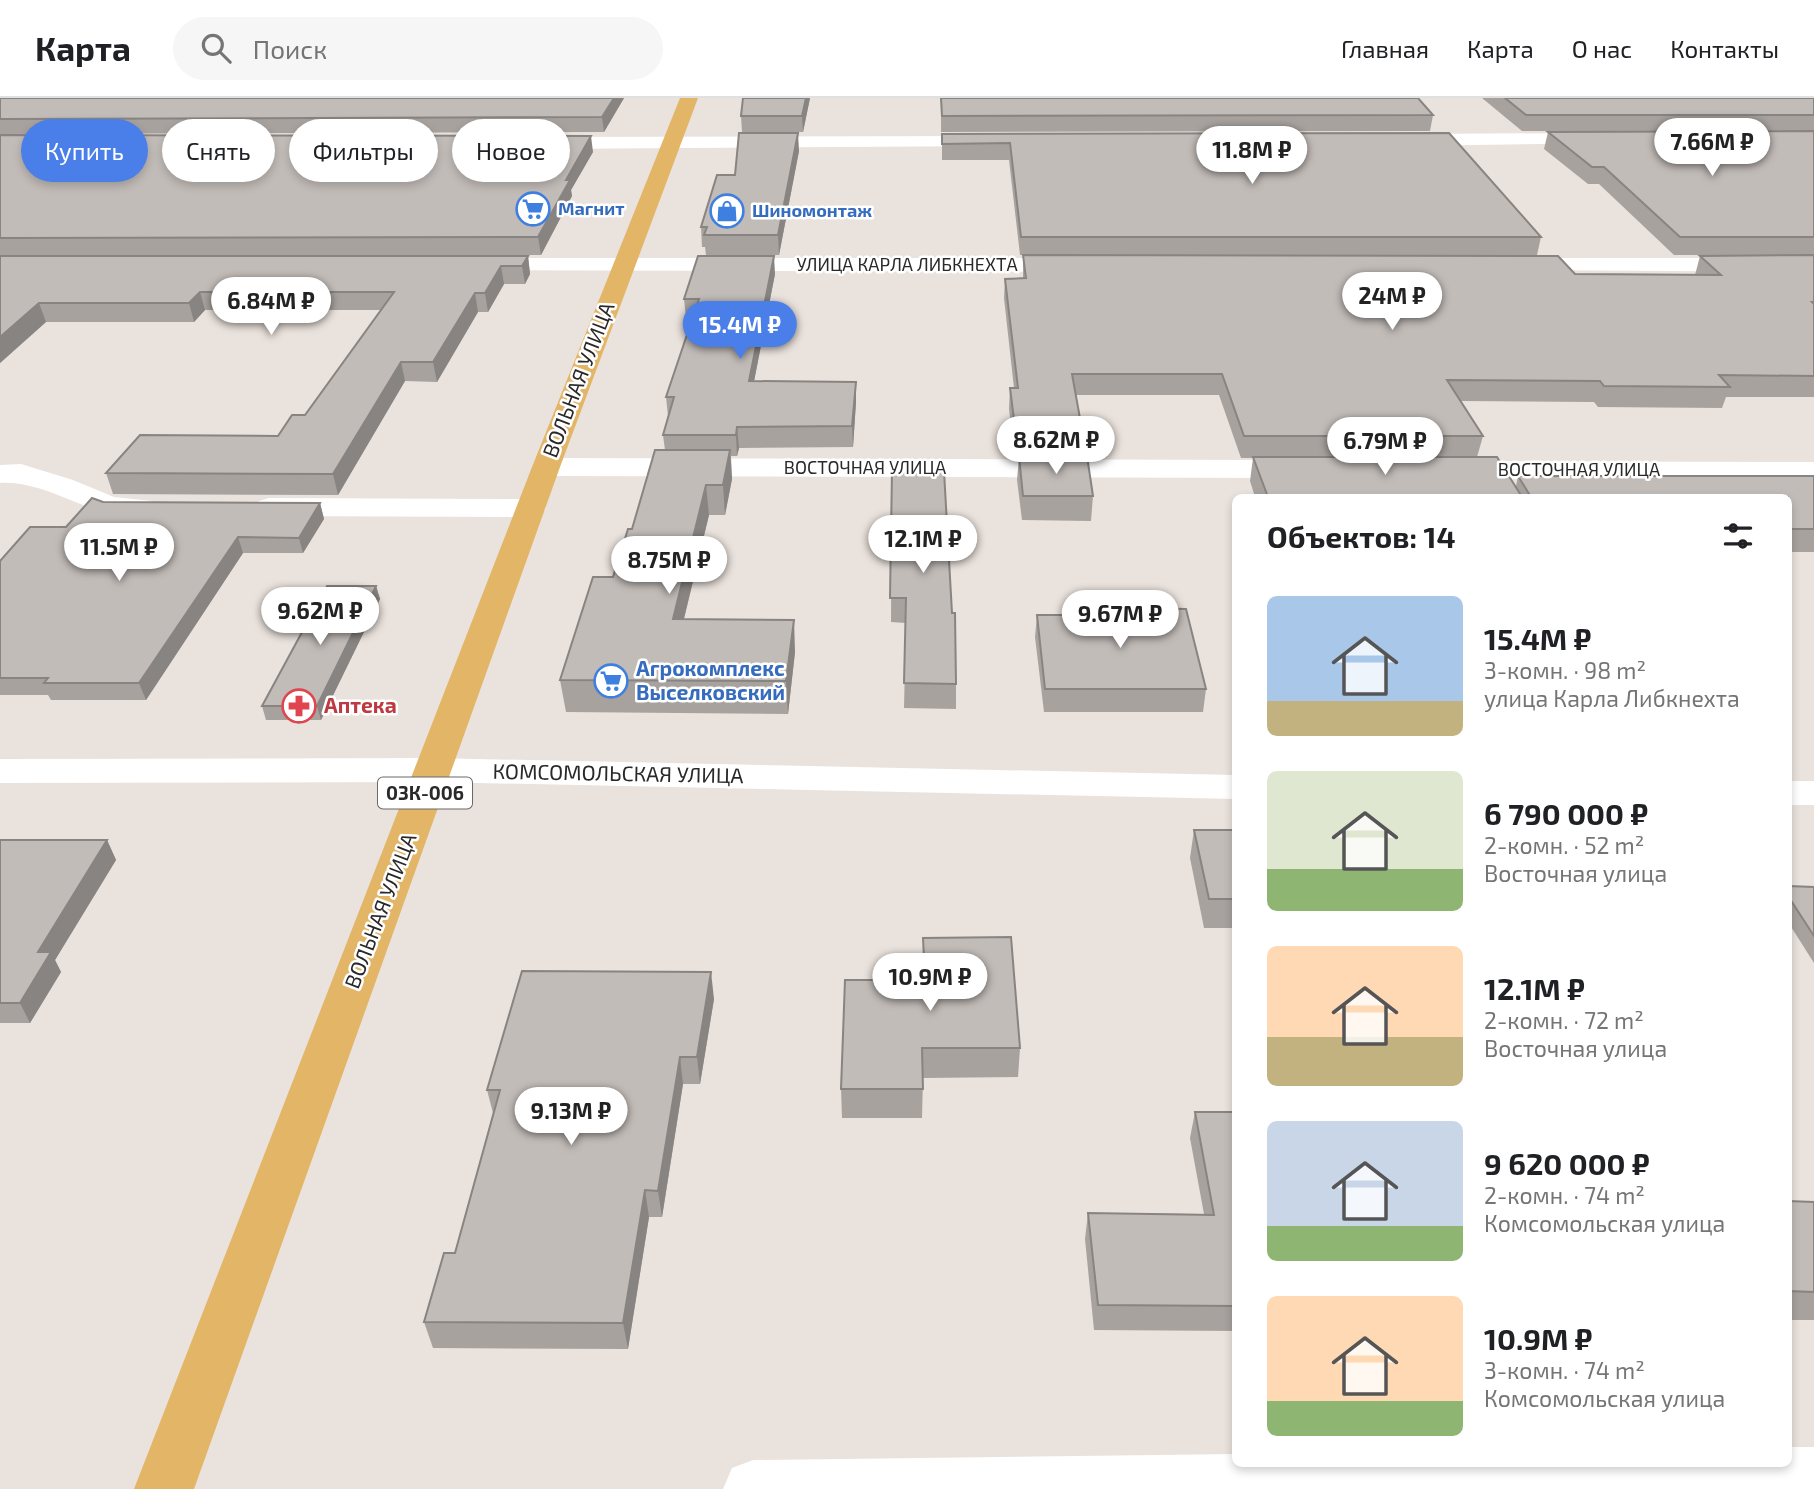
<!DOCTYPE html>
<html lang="ru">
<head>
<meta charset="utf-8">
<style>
  body { margin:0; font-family:"Exo 2",sans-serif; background:#f6f6f6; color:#202124; height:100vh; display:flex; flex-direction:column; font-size:26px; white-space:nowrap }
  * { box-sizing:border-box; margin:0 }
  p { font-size:23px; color:#757577 }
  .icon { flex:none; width:38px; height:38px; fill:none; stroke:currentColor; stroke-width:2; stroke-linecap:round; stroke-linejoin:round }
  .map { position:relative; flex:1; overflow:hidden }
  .sheet { position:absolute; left:1232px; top:396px; width:560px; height:973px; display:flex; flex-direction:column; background:#fff; border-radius:10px; box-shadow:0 4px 10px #0003 }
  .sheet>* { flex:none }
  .top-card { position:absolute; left:21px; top:21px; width:665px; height:63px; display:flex; gap:14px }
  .price { position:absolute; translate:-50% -60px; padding:0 16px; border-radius:24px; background:#fff; color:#222; font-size:23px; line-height:46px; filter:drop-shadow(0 2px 4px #0008) }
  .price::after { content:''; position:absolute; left:50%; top:42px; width:21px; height:16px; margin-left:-10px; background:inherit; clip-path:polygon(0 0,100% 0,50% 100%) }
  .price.on { background:#4a7ee8; color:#fff }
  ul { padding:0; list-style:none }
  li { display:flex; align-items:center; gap:21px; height:175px; padding:0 35px }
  li span { display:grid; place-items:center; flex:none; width:196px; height:140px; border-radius:10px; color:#555 }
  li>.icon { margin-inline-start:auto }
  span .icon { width:84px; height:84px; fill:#fffc; stroke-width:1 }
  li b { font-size:30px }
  h2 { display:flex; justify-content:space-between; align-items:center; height:84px; padding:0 35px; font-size:30px }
  .pill { padding:0 24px; border-radius:32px; background:#fff; box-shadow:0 4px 10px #0003; font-size:24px; line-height:63px }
  .pill.on { background:#4a7ee8; color:#fff }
  header { display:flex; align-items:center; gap:42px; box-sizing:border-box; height:98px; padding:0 35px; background:#fff; border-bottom:2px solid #e0e0e0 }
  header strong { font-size:33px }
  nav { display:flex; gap:38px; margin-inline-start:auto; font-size:24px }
  .search { width:490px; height:63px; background:#f6f6f6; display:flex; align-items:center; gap:18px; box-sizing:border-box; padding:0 24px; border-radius:38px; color:#757577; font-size:26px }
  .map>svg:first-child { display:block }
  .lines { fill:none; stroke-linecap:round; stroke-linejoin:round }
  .street { fill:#fff; fill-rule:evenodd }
  .secondary { fill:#fff; fill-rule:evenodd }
  .primary { fill:#e3b567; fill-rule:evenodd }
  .wall { fill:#a7a29e }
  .shaded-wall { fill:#888481 }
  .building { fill:#c2bcb8; stroke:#888481; stroke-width:2 }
  .labels { text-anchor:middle; stroke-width:5; stroke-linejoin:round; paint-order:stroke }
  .far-shop-label { font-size:18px; font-weight:bold; fill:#366cbe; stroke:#fff; text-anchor:start }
  .far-street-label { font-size:18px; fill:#292929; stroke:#fff }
  .shield { fill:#fff; stroke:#696969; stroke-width:2 }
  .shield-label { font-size:19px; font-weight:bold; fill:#292929 }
  .street-label { font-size:21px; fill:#292929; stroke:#fff }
  .shop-label { font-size:21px; font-weight:bold; fill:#366cbe; stroke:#fff; text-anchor:start }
  .health-label { font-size:21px; font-weight:bold; fill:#be3a42; stroke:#fff; text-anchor:start }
</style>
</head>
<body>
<header>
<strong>Карта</strong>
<div class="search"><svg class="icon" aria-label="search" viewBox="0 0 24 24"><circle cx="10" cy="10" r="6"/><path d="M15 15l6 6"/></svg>Поиск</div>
<nav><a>Главная</a><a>Карта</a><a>О нас</a><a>Контакты</a></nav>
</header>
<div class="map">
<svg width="1814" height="1391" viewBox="0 0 1814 1391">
  <rect width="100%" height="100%" fill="#eae2dc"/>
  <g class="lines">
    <g class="street">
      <polygon points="1598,35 1604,37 1607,41 1604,45 1403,48 1394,42 1403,36"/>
      <polygon points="993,38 1000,40 1002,44 1000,48 539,51 530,45 539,39"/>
      <polygon points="478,160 1076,160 1084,162 1087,167 1084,172 1076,174 470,172 467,167 470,162"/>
      <polygon points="1514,160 1814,160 1814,174 1506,172 1503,167 1506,162"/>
      <polygon points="546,360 1304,362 1314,365 1318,371 1314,377 1304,380 546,378 536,375 532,369 536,363"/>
      <polygon points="1452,363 1814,364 1814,382 1452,381 1442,378 1438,372 1442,366"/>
      <path d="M21,366L73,382L114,399L152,403L157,409L152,415C97,429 54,382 0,385V367Z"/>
      <polygon points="269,400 531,401 542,404 546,410 542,416 531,419 269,418 259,415 254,409 259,403"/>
      <polygon points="433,660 1236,677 1236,701 433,684 420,680 414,672 420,664"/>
      <rect x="1788" y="683" width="26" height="24"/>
      <polygon points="1788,1349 1814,1349 1814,1391 723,1391 732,1370 753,1362 1236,1356 1236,1365 1788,1365"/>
    </g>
    <polygon class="secondary" points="433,660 446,664 452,672 446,680 433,684 0,685 0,661"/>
    <polygon class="primary" points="680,0 698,0 560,369 194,1391 134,1391 532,369"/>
  </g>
  <g class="wall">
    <polygon points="0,0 624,0 604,34 0,36"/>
    <polygon points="810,0 803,34 742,34 741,18"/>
    <polygon points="941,0 1433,17 1430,33 941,34"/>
    <polygon points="1482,0 1814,0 1814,33 1522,33"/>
    <polygon points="1814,33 1814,299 1726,299 1722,310 1598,309 1594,304 1461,303 1483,338 1477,359 1516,388 1518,378 1814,378 1814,454 1788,454 1788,399 1255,399 1250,383 1253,360 1241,360 1219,297 1076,297 1083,337 1081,358 1093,398 1091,423 1022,422 1017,382 1019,359 1015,359 1009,311 1010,290 1014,290 1004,200 1005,181 1023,180 1023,157 1575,176 1695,177 1700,158 1745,157 1674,157 1599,86 1588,86 1544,51 1548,34"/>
    <polygon points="1449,35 1541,139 1537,157 1020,157 1009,62 942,62 942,36"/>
    <polygon points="0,37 593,54 571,92 572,98 541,157 0,157"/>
    <polygon points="799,53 779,157 706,157 705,149 702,149 701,129 735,77"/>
    <polygon points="0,158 528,158 530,176 525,186 504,186 488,214 478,214 437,284 405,283 338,397 113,396 106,375 278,338 305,317 381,212 205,212 194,224 46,224 0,265"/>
    <polygon points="775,176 754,283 856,304 853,349 739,350 737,358 731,358 732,381 725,417 709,417 684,521 795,554 788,616 566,614 560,582 613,479 665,352 663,337 668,318 666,299 693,220 686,220 684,201"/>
    <polygon points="892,373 956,586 956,611 904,610 906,525 891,524"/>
    <polygon points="103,404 320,405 324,421 303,455 243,455 146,602 51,602 48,597 0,597 0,463 66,429"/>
    <polygon points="376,488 380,501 321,622 266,622 262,608"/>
    <polygon points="1089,509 1206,591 1203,614 1044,614 1035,539 1037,517 1088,517"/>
    <polygon points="1194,732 1236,732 1236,830 1204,830 1190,760"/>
    <polygon points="0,742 107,742 116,762 55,862 61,874 30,925 0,925"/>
    <polygon points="1788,788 1814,789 1814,865 1788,824"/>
    <polygon points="923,840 1020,950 1018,979 923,980 922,1020 842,1020 841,991 924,882"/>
    <polygon points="714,901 700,986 683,986 662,1119 649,1119 628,1251 433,1250 424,1224 455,1155 493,1015 487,992"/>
    <polygon points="1195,1014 1236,1014 1236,1233 1094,1232 1085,1141 1088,1115 1204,1116 1190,1040"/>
    <polygon points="1788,1103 1814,1104 1814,1222 1788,1222"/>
  </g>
  <g class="shaded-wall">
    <polygon points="614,0 624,0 604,34 602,19"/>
    <polygon points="806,0 810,0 803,34 802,18"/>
    <polygon points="798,35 799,53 779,157 778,137"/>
    <polygon points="591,38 593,54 571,92 572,98 541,157 538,139 566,82"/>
    <polygon points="528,158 530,176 525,186 522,168"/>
    <polygon points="774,158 775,176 750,304 749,283"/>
    <polygon points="501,168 504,186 488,214 485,195"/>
    <polygon points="200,194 205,212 194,224 189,205"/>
    <polygon points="475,195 478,214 437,284 433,264"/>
    <polygon points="39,205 46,224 0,265 0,239"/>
    <polygon points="401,264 405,283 338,397 333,376"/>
    <polygon points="856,284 856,304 853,349 852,328"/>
    <polygon points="737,329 739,350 737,358 736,337"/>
    <polygon points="730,352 732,381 725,417 723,387"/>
    <polygon points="706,387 709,417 676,553 673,521"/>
    <polygon points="320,405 324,421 303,455 299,440"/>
    <polygon points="238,439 243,455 146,602 139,585"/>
    <polygon points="376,488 380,501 321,622 317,608"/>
    <polygon points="794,522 795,554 788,616 786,583"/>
    <polygon points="107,742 116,762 55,862 61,874 30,925 20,905 38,854"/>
    <polygon points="711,874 714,901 700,986 697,959"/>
    <polygon points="680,959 683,986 662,1119 658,1093"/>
    <polygon points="645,1092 649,1119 628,1251 623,1225"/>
  </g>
  <g class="building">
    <polygon points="0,0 614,0 602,19 0,21"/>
    <polygon points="743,0 806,0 802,18 741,18"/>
    <polygon points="941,0 1418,0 1433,17 942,18"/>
    <polygon points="1505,0 1814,0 1814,17 1526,17"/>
    <polygon points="1814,33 1814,139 1680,139 1604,69 1592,69 1548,34"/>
    <polygon points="739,35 798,35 778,137 704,137 707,129 701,129 717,77 735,77"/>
    <polygon points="1449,35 1541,139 1021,139 1010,45 942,46 942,36"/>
    <polygon points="0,37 591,38 566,82 570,82 538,139 0,140"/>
    <polygon points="1023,157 1558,158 1575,176 1721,177 1700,158 1814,157 1814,204 1812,204 1814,206 1814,278 1719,277 1730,289 1604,288 1600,283 1447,282 1483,338 1244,338 1222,276 1072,276 1083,337 1016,337 1010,290 1018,290 1005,181 1026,180"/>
    <polygon points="0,158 528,158 522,168 501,168 485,195 475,195 433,264 401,264 333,376 106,375 140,337 278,338 292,317 305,317 394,194 200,194 189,205 39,205 0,239"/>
    <polygon points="698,158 774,158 749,283 856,284 852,328 737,329 736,337 663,337 674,299 666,299 699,201 684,201"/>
    <polygon points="655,352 730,352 723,387 706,387 673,521 794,522 786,583 560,582 593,479 613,479 628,431 632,431"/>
    <polygon points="1019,358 1087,358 1093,398 1023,398"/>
    <polygon points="1253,359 1497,359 1522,399 1268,399"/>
    <polygon points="892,373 944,373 952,515 955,515 956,586 904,585 906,500 890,500"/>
    <polygon points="1518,378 1814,378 1814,431 1788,431 1788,399 1531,399"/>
    <polygon points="92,400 103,404 320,405 299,440 238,439 139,585 44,585 48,580 0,580 0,463 30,429 66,429"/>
    <polygon points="327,488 376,488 317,608 262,608"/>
    <polygon points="1089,509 1186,511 1206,591 1045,591 1037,517 1090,517"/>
    <polygon points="1194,732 1236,732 1236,801 1209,801"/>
    <polygon points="0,742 107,742 38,854 51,854 20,905 0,905"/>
    <polygon points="1788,788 1814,789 1814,838 1788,798"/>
    <polygon points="1011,839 1020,950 922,950 923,991 841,991 845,882 925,882 923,840"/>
    <polygon points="522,873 711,874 697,959 680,959 658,1093 645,1092 623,1225 424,1224 444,1155 455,1155 500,992 487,992"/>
    <polygon points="1195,1014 1236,1014 1236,1208 1098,1207 1088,1115 1214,1117"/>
    <polygon points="1788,1103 1814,1104 1814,1194 1788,1193"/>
  </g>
  <defs>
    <symbol id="supermarket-ring" viewBox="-11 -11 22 22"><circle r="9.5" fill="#fff" stroke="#3f7fe0" stroke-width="1.5"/><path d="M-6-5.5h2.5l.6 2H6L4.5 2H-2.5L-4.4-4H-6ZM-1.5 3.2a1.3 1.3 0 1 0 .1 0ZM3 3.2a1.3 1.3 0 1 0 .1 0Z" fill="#3f7fe0"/></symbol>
    <symbol id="shop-ring" viewBox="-11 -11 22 22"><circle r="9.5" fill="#fff" stroke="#3f7fe0" stroke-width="1.5"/><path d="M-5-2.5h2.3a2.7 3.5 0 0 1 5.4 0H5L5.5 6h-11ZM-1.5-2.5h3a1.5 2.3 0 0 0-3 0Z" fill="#3f7fe0"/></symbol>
    <symbol id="pharmacy-ring" viewBox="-11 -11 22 22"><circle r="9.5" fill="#fff" stroke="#e0444e" stroke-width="1.5"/><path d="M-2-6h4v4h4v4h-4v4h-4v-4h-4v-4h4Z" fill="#e0444e"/></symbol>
  </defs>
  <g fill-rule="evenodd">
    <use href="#supermarket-ring" x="514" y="92" width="38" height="38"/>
    <use href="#shop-ring" x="708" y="94" width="38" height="38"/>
    <use href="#supermarket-ring" x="592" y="564" width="38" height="38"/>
    <use href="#pharmacy-ring" x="280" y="589" width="38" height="38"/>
  </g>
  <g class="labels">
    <g class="far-shop-label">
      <text x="558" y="117">Магнит</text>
      <text x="752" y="119">Шиномонтаж</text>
    </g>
    <g class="far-street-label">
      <text x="907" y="173">УЛИЦА КАРЛА ЛИБКНЕХТА</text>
      <text x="865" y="376">ВОСТОЧНАЯ УЛИЦА</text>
      <text x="1579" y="378">ВОСТОЧНАЯ УЛИЦА</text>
    </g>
    <rect class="shield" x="378" y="679.5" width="94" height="31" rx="5"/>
    <g class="shield-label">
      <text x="425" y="702">03К-006</text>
    </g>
    <g class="street-label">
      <text transform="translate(579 282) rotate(-69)" y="7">ВОЛЬНАЯ УЛИЦА</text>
      <text transform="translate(618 676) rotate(1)" y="7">КОМСОМОЛЬСКАЯ УЛИЦА</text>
      <text transform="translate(381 813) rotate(-69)" y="7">ВОЛЬНАЯ УЛИЦА</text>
    </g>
    <g class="shop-label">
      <text x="636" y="578">Агрокомплекс<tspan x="636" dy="24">Выселковский</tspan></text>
    </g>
    <g class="health-label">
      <text x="324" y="615">Аптека</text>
    </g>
  </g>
</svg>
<b class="price" style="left:1712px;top:80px">7.66M ₽</b>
<b class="price" style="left:1252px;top:88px">11.8M ₽</b>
<b class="price" style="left:1392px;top:234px">24M ₽</b>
<b class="price" style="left:271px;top:239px">6.84M ₽</b>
<b class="price on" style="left:740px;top:263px">15.4M ₽</b>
<b class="price" style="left:1056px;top:378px">8.62M ₽</b>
<b class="price" style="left:1385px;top:379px">6.79M ₽</b>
<b class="price" style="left:923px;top:477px">12.1M ₽</b>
<b class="price" style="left:119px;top:485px">11.5M ₽</b>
<b class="price" style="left:669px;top:498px">8.75M ₽</b>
<b class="price" style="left:320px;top:549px">9.62M ₽</b>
<b class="price" style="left:1120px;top:552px">9.67M ₽</b>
<b class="price" style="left:930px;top:915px">10.9M ₽</b>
<b class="price" style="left:571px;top:1049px">9.13M ₽</b>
<div class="top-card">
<a class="pill on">Купить</a>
<a class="pill">Снять</a>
<a class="pill">Фильтры</a>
<a class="pill">Новое</a>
</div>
<section class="sheet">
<h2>Объектов: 14<svg class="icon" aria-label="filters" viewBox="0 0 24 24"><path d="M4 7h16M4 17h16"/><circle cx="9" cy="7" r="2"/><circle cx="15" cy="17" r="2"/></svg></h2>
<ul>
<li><span style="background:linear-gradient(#a9c7e8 75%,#c2b280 0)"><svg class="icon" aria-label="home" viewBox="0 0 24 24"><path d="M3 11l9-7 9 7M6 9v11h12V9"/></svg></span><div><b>15.4M ₽</b><p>3-комн. · 98 m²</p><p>улица Карла Либкнехта</p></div></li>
<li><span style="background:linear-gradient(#dfe7d0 70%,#8fb573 0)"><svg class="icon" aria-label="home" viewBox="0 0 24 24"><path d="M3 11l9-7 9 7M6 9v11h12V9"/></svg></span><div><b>6 790 000 ₽</b><p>2-комн. · 52 m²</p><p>Восточная улица</p></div></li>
<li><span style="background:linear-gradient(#ffd9b3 65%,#c2b280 0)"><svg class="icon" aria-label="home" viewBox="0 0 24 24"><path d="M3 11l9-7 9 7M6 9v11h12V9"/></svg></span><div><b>12.1M ₽</b><p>2-комн. · 72 m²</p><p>Восточная улица</p></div></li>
<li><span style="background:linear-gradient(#c9d6e8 75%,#8fb573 0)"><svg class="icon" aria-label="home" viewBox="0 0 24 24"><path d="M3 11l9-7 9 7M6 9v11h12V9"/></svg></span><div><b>9 620 000 ₽</b><p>2-комн. · 74 m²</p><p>Комсомольская улица</p></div></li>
<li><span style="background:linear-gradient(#ffd9b3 75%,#8fb573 0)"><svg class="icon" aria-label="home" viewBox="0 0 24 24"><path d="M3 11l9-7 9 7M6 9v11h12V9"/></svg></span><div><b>10.9M ₽</b><p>3-комн. · 74 m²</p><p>Комсомольская улица</p></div></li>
</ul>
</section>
</div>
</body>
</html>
